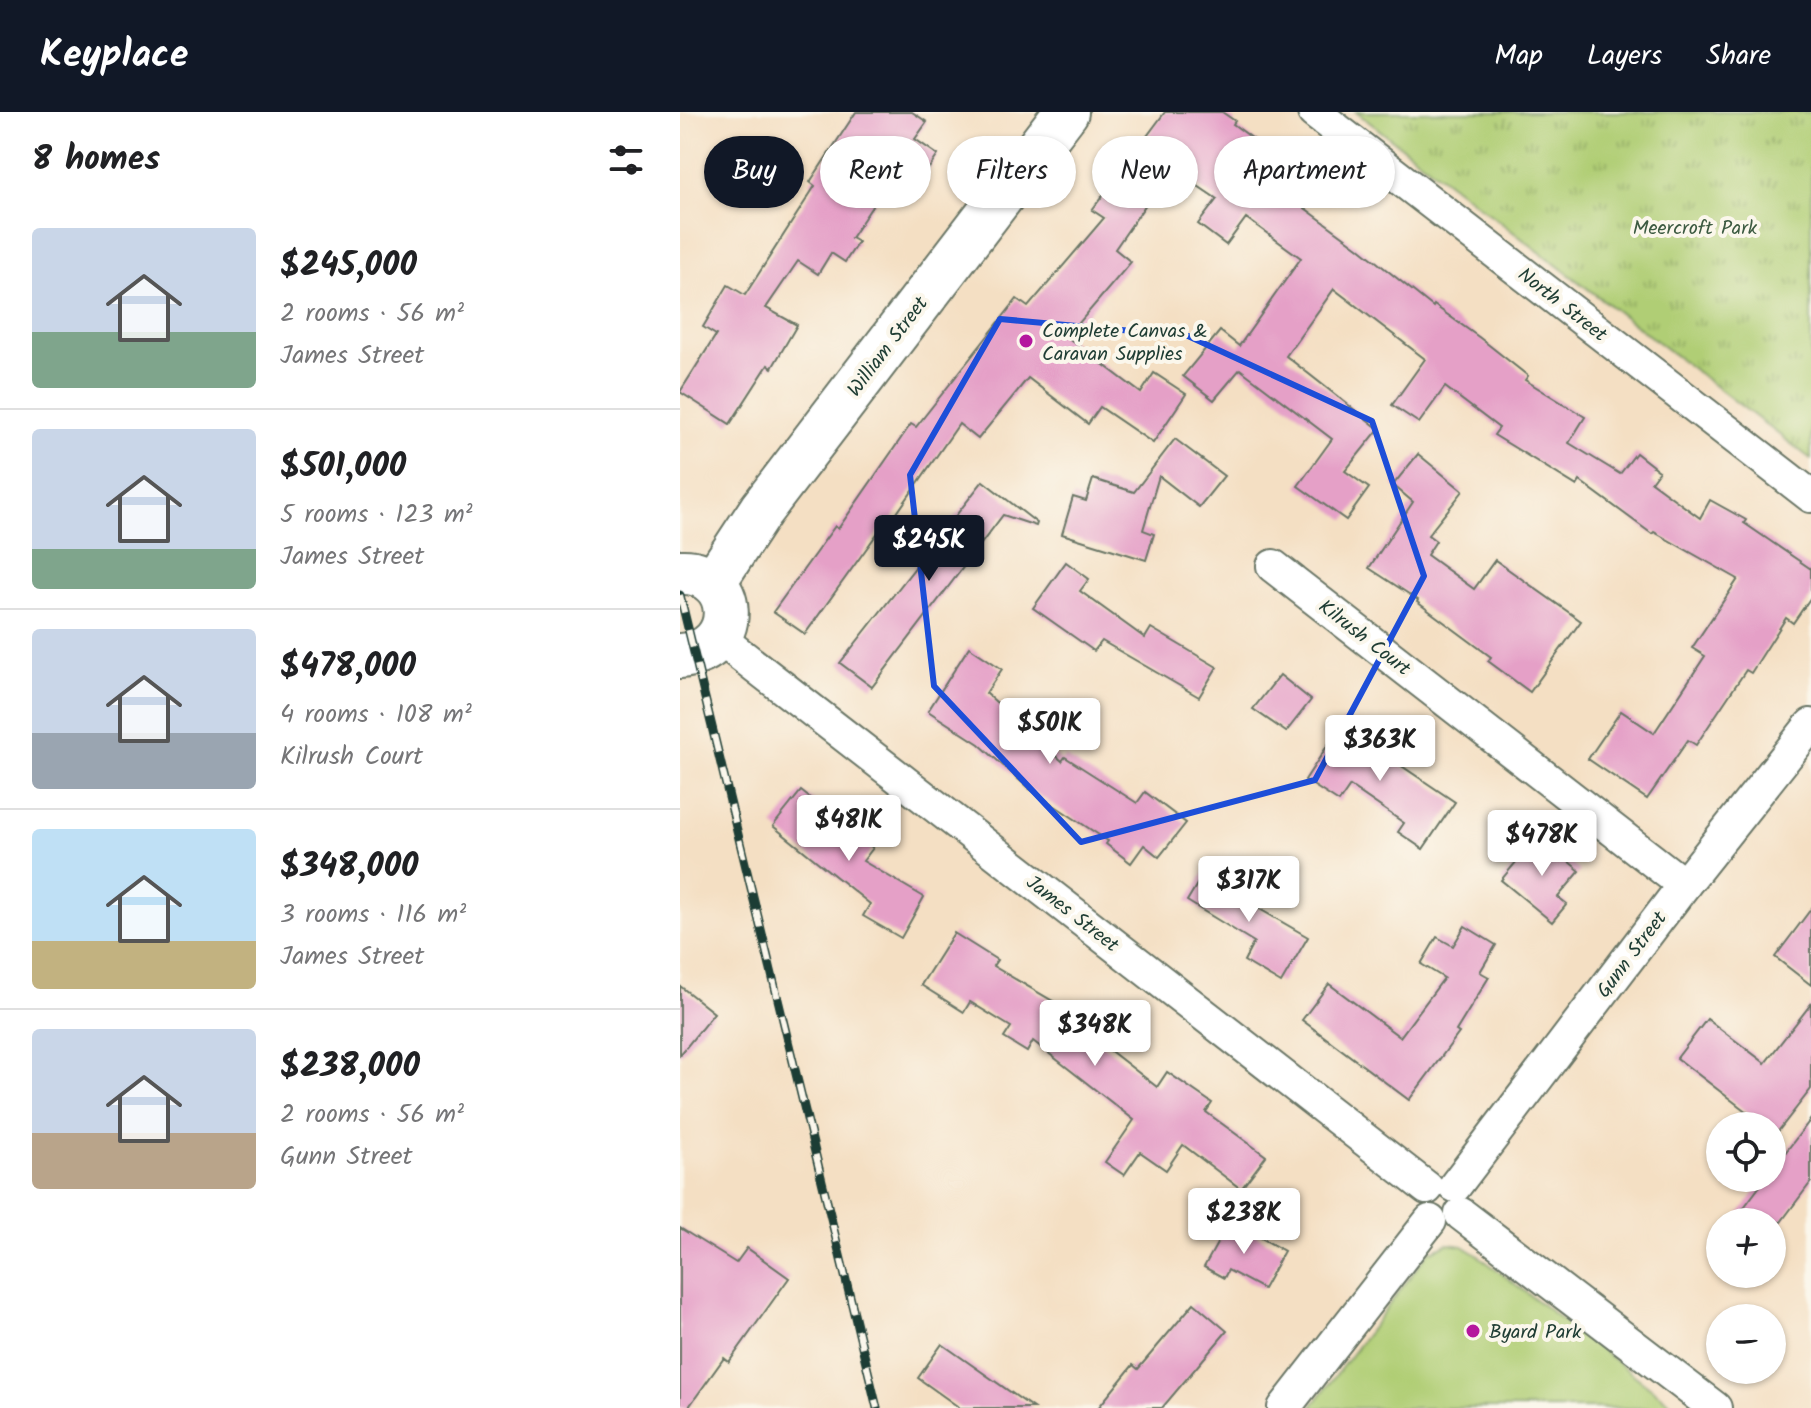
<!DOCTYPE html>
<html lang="en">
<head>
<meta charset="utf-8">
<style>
  body { margin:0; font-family:Kalam,sans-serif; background:#f6f6f6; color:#202124; height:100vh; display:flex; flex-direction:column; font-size:30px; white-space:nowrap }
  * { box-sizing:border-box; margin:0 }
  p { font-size:26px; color:#757577 }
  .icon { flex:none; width:44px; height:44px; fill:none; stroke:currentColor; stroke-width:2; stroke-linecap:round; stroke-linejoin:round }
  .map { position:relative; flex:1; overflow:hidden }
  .panel { display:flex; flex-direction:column; background:#fff; width:680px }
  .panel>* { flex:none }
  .top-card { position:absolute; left:24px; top:24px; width:760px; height:72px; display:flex; gap:16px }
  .fabs { position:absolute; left:1026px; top:1000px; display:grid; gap:16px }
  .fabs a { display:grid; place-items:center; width:80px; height:80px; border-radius:50%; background:#fff; box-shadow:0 2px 6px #0004; font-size:40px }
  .price { position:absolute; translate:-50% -68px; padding:0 18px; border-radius:8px; background:#fff; color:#222; font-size:26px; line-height:52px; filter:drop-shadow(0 2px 4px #0008) }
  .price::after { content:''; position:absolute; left:50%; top:48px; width:24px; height:18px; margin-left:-12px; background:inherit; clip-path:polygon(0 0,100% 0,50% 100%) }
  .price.current { background:#111827; color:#fff }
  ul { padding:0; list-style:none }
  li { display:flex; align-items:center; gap:24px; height:200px; padding:0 32px }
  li+li { border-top:2px solid #e0e0e0 }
  li span { display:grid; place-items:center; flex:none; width:224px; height:160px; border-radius:8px; color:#555 }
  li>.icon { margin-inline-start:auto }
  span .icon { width:96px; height:96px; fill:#fffc; stroke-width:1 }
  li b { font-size:34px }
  h2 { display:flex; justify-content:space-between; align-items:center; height:96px; padding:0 32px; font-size:34px }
  .chip { padding:0 28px; border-radius:36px; background:#fff; box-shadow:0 2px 6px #0004; font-size:28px; line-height:72px }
  .chip.current { background:#111827; color:#fff }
  header { display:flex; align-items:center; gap:48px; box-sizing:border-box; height:112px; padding:0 40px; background:#111827; color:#fff }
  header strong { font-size:38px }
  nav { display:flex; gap:44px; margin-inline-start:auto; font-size:28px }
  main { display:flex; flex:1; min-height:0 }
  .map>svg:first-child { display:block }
  .park { fill:url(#park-tufts); stroke:#688654; stroke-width:2 }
  .garden { fill:#b0ce75; stroke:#688654; stroke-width:2 }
  .building { fill:#e5a0c7 }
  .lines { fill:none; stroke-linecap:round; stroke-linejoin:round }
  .street-casing { stroke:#6a7666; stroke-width:36 }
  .secondary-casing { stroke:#6a7666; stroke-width:48 }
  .street { stroke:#fff; stroke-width:32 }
  .secondary { stroke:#fff; stroke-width:44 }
  .rail-casing { stroke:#1f3d34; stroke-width:9 }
  .rail { stroke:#fbf7ec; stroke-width:6; stroke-dasharray:18; stroke-linecap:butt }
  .marked { fill:none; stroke:#1d4ed8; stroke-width:6; stroke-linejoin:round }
  .poi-dot { fill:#b5179e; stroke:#fbf7ec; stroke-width:3 }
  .labels { text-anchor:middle; stroke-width:8; stroke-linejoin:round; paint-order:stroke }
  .park-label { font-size:20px; fill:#3c5a41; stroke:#fbf7ec }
  .street-label { font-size:20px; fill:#1f3d34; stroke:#fbf7ec }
  .poi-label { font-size:20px; fill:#1f3d34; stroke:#fbf7ec; text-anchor:start }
</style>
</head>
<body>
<header>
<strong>Keyplace</strong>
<nav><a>Map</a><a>Layers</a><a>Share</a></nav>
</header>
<main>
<section class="panel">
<h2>8 homes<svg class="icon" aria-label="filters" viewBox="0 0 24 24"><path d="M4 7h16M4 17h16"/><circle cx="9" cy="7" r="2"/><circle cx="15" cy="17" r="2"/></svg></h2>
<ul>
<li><span style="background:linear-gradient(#c9d6e8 65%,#7fa58c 0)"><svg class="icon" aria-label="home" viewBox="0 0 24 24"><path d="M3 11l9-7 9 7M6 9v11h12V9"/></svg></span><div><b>$245,000</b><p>2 rooms · 56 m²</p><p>James Street</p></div></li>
<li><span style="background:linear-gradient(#c9d6e8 75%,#7fa58c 0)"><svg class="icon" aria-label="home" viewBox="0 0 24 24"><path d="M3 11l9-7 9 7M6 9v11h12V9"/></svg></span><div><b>$501,000</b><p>5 rooms · 123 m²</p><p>James Street</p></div></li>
<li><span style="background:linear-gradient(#c9d6e8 65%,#9aa5b1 0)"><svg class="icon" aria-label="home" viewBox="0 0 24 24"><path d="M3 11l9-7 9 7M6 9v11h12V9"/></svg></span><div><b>$478,000</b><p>4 rooms · 108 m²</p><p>Kilrush Court</p></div></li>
<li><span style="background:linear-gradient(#bfe0f5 70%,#c2b280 0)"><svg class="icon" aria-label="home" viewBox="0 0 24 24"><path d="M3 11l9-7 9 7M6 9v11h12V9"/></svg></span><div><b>$348,000</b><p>3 rooms · 116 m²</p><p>James Street</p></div></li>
<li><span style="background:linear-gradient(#c9d6e8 65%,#b9a48a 0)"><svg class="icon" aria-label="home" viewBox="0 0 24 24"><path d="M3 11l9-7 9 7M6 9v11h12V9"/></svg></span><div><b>$238,000</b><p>2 rooms · 56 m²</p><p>Gunn Street</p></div></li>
</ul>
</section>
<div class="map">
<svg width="1131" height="1296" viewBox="0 0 1131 1296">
  <defs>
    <pattern id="park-tufts" width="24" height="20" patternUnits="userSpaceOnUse" patternTransform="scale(2)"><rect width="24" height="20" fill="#b0ce75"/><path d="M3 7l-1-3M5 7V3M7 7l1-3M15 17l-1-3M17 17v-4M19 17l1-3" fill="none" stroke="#8fa861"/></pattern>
  </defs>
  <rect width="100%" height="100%" fill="#fbf7ec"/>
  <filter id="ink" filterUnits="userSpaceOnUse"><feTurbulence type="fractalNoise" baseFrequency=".0125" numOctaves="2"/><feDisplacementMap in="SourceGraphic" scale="16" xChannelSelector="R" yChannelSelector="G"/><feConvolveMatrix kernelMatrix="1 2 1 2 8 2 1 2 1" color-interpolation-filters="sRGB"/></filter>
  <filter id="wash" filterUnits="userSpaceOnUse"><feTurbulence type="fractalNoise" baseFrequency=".006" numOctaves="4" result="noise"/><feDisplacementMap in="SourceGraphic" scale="32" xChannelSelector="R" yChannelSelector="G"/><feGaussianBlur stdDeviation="1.8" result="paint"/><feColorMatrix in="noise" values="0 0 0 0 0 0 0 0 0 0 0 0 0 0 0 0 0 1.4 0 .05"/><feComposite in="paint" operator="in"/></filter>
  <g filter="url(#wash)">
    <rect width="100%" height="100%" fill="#f4dfc3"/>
    <polygon class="park" points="676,0 1131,0 1131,347"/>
    <polygon class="garden" points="768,1132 783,1134 796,1142 997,1296 631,1296 749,1140"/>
    <g id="blocks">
      <g class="building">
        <polygon points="176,0 232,0 247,10 235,27 258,43 245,62 223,48 171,126 178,130 165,150 151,141 138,162 118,149 86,196 117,213 92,256 88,253 50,312 0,280 36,223 23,215 48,173 65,183 135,74 130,70"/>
        <polygon points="485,0 542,0 555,9 553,12 607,52 592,72 678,135 753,195 754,193 800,226 848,264 845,268 905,305 889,331 940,362 956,341 979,359 971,370 1020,406 1030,388 1066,408 1064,411 1131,457 1131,485 1113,511 1106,506 1071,561 1066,558 1016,633 1008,628 967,687 908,647 941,599 974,621 1025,544 1012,536 1058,467 974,420 972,422 900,369 897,374 814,323 819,316 765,275 739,311 712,293 745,247 654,177 606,244 699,317 665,359 689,376 666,408 618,374 652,327 560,257 534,288 503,264 540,219 559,234 621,146 566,106 546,133 518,112 537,87 491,56 435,137 451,150 387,225 461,281 474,261 506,282 473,331 420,295 408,312 348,266 298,327 279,312 203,421 199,419 125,522 93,500 155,414 158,417 231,312 236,315 337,187 348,195 424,106 412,98"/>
        <polygon points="495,327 544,364 519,395 479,364 463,418 474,422 466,448 382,422 393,385 406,389 413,367 454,380"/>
        <polygon points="738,342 783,379 748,423 756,429 747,443 794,477 815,448 901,509 850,580 808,549 811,545 737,490 738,488 689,456 733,390 713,373"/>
        <polygon points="303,369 357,411 356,414 323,403 192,575 160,551"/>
        <polygon points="386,450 409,467 400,479 465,526 471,516 537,555 519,585 422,529 414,539 353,496"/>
        <polygon points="289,535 322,557 306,581 382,649 385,645 457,691 465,680 506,711 479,745 464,733 451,751 426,732 428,729 348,676 299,632 248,599"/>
        <polygon points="600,563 631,588 606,620 573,597"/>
        <polygon points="664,608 698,631 695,636 775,690 743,737 718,720 724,711 670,674 659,690 625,668"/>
        <polygon points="121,679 193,736 183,749 244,785 221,826 183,804 190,792 93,714"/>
        <polygon points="858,724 900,759 878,785 887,792 872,810 821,768"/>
        <polygon points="528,754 569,779 564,788 628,825 601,871 564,849 574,830 507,789"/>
        <polygon points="1131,797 1131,873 1095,845"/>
        <polygon points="785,814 816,833 800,860 809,865 776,919 779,921 729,988 622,908 649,872 720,925 764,866 741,852 757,825 773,834"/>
        <polygon points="274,821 317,848 313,854 376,891 374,895 477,975 487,960 532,991 526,1000 586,1044 561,1077 503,1033 486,1058 460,1040 444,1063 425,1050 454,1008 353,929 347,940 324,926 331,915 290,890 284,900 241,873"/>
        <polygon points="0,874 34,901 0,943"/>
        <polygon points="1131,892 1131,977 1096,1022 1092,1019 1092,1014 1085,1014 997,946 1027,907 1085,951"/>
        <polygon points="1131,1007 1131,1070 1101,1110 1053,1110 1086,1066 1092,1066 1092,1058"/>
        <polygon points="550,1108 604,1139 583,1177 548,1158 544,1166 524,1155"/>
        <polygon points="0,1116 56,1151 67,1136 109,1166 49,1250 44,1246 8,1296 0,1296"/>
        <polygon points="514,1191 547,1219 482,1296 418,1296 453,1253 458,1257"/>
        <polygon points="262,1232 353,1296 280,1296 238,1266"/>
      </g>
    </g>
  </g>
  <g filter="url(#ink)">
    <use href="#blocks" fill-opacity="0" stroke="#6a7666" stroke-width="2"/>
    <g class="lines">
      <defs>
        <g id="street">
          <polyline points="634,0 1131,384"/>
          <polyline points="593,454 1004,773"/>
          <polyline points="39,526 747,1076"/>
          <polyline points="775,1074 1004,773 1131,613"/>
          <polyline points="781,1102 1035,1296"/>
          <polyline points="604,1296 750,1109"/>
        </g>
        <g id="secondary">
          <path d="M0,460C58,457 64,540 0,544"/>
          <polyline points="33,471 81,398 386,0"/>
        </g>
      </defs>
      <use href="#street" class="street-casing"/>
      <use href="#secondary" class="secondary-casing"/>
      <use href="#street" class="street"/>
      <use href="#secondary" class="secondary"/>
      <defs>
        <polyline id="rail" points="0,483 197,1296"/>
      </defs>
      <use href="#rail" class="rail-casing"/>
      <use href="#rail" class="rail"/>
    </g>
  </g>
  <path class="marked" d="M320,207L508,224L692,309L744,464L635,668L401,730L254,574L230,363Z"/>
  <g class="poi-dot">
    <circle cx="346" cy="229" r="8"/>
    <circle cx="793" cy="1219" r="8"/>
  </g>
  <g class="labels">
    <g class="park-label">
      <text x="1015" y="122">Meercroft Park</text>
    </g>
    <g class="street-label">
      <text transform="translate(883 192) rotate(38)" y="7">North Street</text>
      <text transform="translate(207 234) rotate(-53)" y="7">William Street</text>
      <text transform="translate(685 525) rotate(38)" y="7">Kilrush Court</text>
      <text transform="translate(393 801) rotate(38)" y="7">James Street</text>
      <text transform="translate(951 842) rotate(-53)" y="7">Gunn Street</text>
    </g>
    <g class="poi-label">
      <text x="362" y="225">Complete Canvas &amp;<tspan x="362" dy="23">Caravan Supplies</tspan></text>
      <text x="809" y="1226">Byard Park</text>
    </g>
  </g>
</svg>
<div class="fabs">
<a><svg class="icon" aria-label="locate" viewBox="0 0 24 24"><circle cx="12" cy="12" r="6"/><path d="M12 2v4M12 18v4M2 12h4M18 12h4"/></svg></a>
<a>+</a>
<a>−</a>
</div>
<b class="price current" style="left:249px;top:471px">$245K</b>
<b class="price" style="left:370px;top:654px">$501K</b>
<b class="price" style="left:700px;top:671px">$363K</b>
<b class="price" style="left:169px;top:751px">$481K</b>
<b class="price" style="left:862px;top:766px">$478K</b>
<b class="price" style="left:569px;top:812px">$317K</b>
<b class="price" style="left:415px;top:956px">$348K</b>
<b class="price" style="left:564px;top:1144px">$238K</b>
<div class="top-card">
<a class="chip current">Buy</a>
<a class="chip">Rent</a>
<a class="chip">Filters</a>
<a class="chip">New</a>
<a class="chip">Apartment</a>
</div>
</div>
</main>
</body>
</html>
